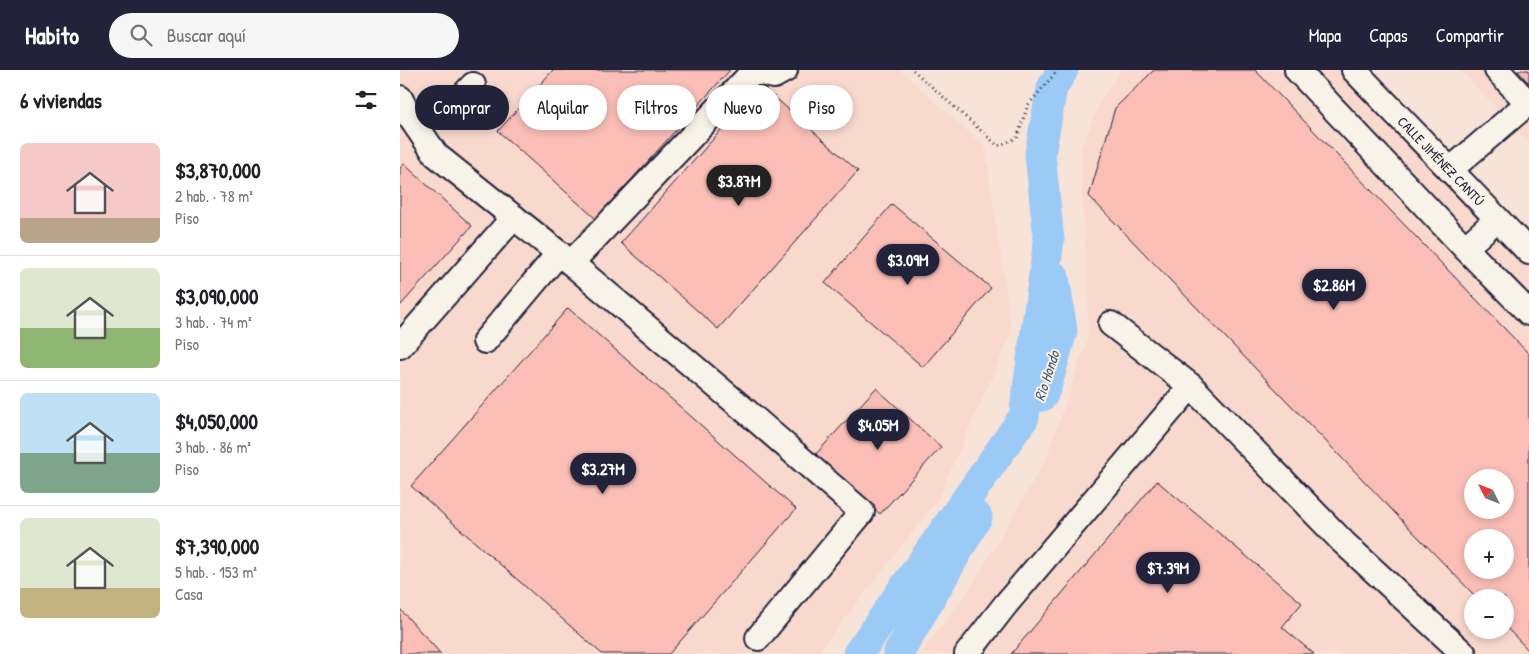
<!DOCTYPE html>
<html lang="es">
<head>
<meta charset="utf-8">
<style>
  body { margin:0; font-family:"Patrick Hand",sans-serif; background:#f6f6f6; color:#202124; height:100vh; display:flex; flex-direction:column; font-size:19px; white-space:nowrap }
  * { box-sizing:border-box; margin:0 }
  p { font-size:16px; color:#757577 }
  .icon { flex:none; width:28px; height:28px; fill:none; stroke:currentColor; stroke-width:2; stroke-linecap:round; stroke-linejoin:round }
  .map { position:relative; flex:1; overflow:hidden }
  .drawer { display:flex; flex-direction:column; background:#fff; width:400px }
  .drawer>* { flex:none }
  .guide { position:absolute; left:15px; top:15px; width:475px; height:45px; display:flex; gap:10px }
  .needle { width:32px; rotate:312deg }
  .tools { position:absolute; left:1064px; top:399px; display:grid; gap:10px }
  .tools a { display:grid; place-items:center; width:50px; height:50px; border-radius:50%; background:#fff; box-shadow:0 2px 8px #0003; font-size:25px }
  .price { position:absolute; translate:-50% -42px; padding:0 11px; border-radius:18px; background:#22223b; color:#fff; font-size:16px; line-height:32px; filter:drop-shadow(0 1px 2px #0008) }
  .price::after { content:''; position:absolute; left:50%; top:30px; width:15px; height:11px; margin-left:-8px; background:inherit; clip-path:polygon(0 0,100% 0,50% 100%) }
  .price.current { background:#222; color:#fff }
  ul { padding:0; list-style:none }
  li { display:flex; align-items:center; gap:15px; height:125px; padding:0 20px }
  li+li { border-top:1px solid #e0e0e0 }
  li span { display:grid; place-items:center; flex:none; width:140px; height:100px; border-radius:8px; color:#555 }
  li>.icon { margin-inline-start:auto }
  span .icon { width:60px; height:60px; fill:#fffc; stroke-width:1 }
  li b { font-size:21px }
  h2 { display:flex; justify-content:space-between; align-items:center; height:60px; padding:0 20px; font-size:21px }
  .chip { padding:0 18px; border-radius:22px; background:#fff; box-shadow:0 2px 8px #0003; font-size:18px; line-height:45px }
  .chip.current { background:#22223b; color:#fff }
  header { display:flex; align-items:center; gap:30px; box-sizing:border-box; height:70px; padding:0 25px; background:#22223b; color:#fff }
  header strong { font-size:24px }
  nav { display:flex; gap:28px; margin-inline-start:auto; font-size:18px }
  .search { width:350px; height:45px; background:#f6f6f6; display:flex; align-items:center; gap:12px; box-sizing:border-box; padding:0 18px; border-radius:28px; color:#757577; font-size:19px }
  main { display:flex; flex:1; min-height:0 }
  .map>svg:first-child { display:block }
  .built { fill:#f9d8ce; fill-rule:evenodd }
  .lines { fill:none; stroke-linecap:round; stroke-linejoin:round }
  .river { stroke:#9bcaf6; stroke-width:31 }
  .building { fill:#fabeb6; stroke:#22223b; fill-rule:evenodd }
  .minor-casing { stroke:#22223b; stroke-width:28 }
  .path { stroke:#22223b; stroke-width:3; stroke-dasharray:1 4; stroke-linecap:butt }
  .minor { stroke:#f7f3e8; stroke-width:24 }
  .labels { text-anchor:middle; stroke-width:4; stroke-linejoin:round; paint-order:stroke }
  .street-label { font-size:14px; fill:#22223b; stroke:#f7f3e8 }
  .water-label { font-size:15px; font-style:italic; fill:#465473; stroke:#f7f3e8 }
</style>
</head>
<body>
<header>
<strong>Habito</strong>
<div class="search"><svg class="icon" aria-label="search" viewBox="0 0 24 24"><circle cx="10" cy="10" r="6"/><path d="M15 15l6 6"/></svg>Buscar aquí</div>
<nav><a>Mapa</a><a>Capas</a><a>Compartir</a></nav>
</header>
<main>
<section class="drawer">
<h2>6 viviendas<svg class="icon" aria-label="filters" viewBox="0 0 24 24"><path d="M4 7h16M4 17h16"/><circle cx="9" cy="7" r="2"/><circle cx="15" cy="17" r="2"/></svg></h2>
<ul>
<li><span style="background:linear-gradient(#f6c9c9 75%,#b9a48a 0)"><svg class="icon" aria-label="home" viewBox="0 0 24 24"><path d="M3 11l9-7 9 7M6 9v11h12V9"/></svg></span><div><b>$3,870,000</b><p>2 hab. · 78 m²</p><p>Piso</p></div></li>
<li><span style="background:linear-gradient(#dfe7d0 60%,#8fb573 0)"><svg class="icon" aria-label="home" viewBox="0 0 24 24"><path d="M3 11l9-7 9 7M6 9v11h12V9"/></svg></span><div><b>$3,090,000</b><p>3 hab. · 74 m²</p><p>Piso</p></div></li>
<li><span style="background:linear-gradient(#bfe0f5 60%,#7fa58c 0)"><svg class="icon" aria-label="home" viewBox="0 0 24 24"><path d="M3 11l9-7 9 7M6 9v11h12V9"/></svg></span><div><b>$4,050,000</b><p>3 hab. · 86 m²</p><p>Piso</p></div></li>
<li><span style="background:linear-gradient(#dfe7d0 70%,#c2b280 0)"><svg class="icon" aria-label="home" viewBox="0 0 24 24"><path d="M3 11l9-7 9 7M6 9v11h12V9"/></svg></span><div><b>$7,390,000</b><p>5 hab. · 153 m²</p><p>Casa</p></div></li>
</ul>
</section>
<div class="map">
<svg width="1129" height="584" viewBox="0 0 1129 584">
  <rect width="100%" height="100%" fill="#f8e3d9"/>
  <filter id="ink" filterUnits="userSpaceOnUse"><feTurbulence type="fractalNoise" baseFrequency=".02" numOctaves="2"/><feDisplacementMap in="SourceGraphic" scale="10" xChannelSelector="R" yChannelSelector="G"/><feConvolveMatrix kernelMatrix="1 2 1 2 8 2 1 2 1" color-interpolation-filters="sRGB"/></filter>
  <g filter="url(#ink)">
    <g class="built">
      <polygon points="0,0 500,0 585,77 612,262 537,431 417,584 0,584"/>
      <path d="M722,0H938L1129,197V584H521L574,513L646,389L665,335L688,268V225L682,128L681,79L703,25ZM1072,408H1105V440H1072ZM1072,468H1105V500H1072ZM1072,528H1105V560H1072Z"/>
      <polygon points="1060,0 1129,0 1129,72"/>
    </g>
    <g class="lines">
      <g class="river">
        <polyline points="642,326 646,317 662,261 654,207"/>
        <polyline points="458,584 624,347 649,170 640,84 652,18 663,0"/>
        <polyline points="498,584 577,447"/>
      </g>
    </g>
    <g class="building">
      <polygon points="153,0 330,0 196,149 98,61"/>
      <path d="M754,0H855L1129,284V581L1105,556V528H1077L689,126L715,38ZM1072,408H1105V440H1072ZM1072,468H1105V500H1072Z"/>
      <polygon points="1117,0 1129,0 1129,13"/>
      <polygon points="361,15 458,101 318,259 221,173"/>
      <polygon points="4,94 72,156 0,236 0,98"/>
      <polygon points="492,134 591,218 523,297 425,213"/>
      <polygon points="168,238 396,439 269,584 202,584 11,416"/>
      <polygon points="476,318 541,377 480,444 415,385"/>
      <polygon points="757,411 902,533 882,557 914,584 611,584"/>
      <polygon points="0,539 41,584 0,584"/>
    </g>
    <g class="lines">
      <defs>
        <g id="minor">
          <polyline points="897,0 1065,178"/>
          <polyline points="954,0 1129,182"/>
          <polyline points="1097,0 1128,33"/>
          <polyline points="0,28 10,47 36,85 171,193 349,6 357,2 374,6 385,0"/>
          <polyline points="10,47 39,45 58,31 73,15"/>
          <polyline points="1050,100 1128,33 1129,34"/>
          <polyline points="1097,149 1065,178 1129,243"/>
          <polyline points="171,193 346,341 462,442 358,568"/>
          <polyline points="711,254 791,316"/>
          <polyline points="85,271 159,183"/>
          <polyline points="0,276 114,147"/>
          <polyline points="567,584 606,534 791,316 944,473 1064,584"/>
        </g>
      </defs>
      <use href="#minor" class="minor-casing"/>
      <polyline class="path" points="513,0 598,76 617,68 628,35 658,0"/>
      <use href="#minor" class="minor"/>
    </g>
  </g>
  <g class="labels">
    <g class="street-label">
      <text transform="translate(1041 91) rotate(46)" y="5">CALLE JIMÉNEZ CANTÚ</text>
    </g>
    <g class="water-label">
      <text transform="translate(647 306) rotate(-72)" y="5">Rio Hondo</text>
    </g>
  </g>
</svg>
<div class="tools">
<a><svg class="needle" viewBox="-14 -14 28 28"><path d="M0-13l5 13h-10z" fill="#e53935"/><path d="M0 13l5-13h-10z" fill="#757577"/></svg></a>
<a>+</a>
<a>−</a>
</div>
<b class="price current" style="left:339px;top:137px">$3.87M</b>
<b class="price" style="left:508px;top:216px">$3.09M</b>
<b class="price" style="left:934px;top:241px">$2.86M</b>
<b class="price" style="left:478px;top:381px">$4.05M</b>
<b class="price" style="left:203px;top:425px">$3.27M</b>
<b class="price" style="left:768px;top:524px">$7.39M</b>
<div class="guide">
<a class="chip current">Comprar</a>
<a class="chip">Alquilar</a>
<a class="chip">Filtros</a>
<a class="chip">Nuevo</a>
<a class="chip">Piso</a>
</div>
</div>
</main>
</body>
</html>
